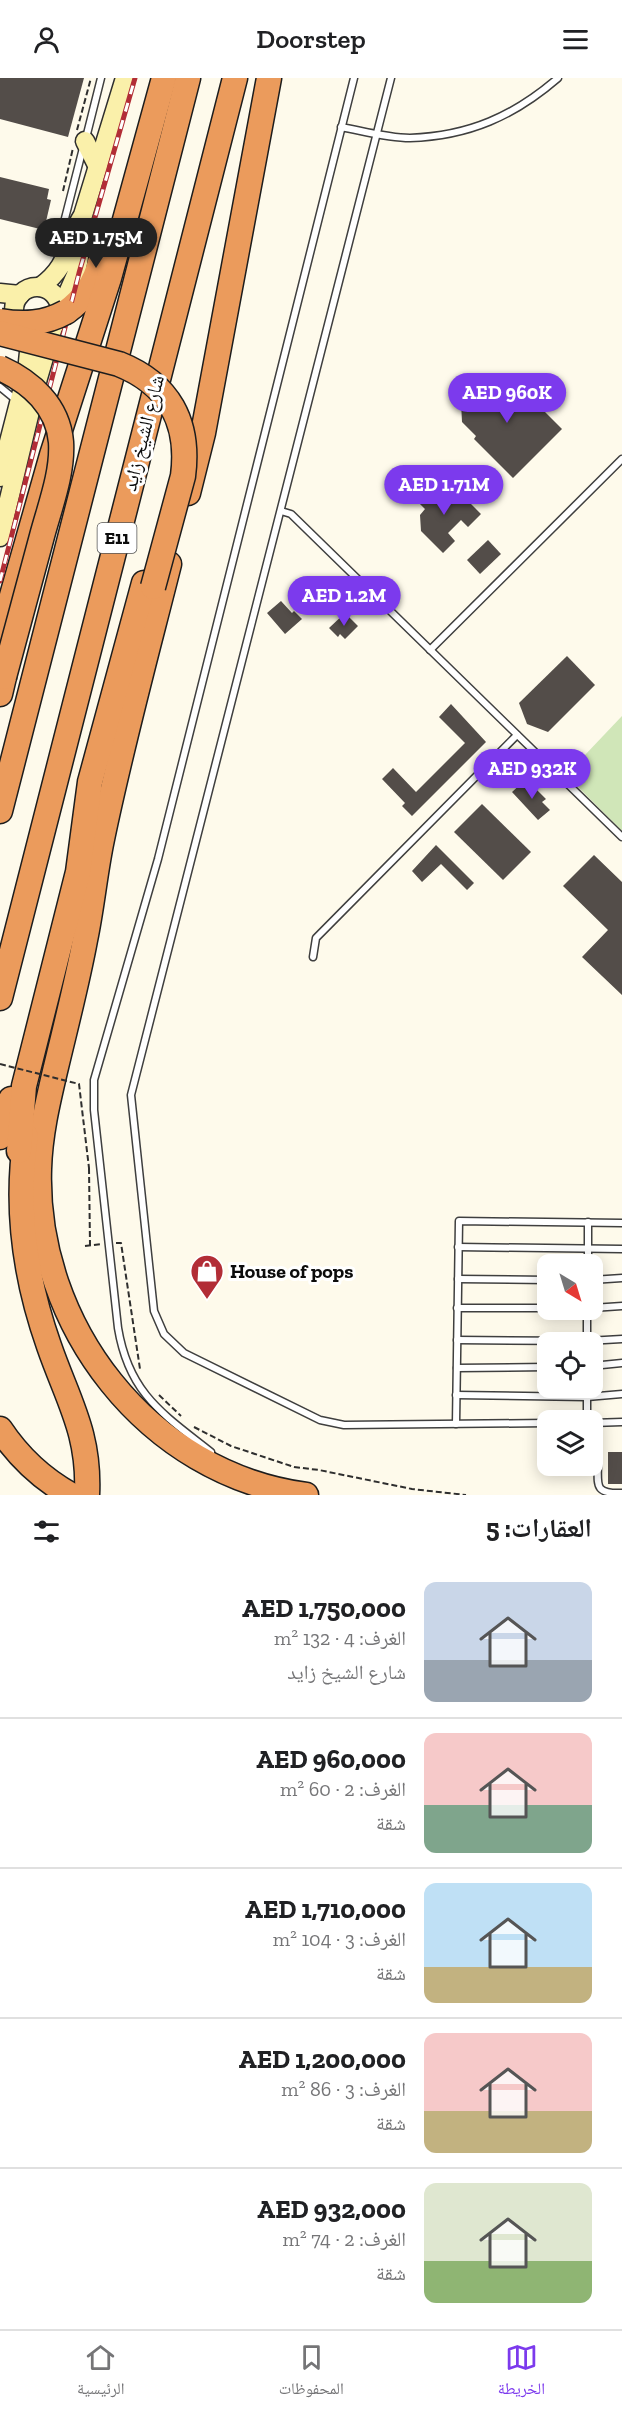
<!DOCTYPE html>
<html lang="ar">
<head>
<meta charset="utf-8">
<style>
  body { margin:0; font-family:"Zilla Slab","Noto Naskh Arabic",serif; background:#f6f6f6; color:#202124; direction:rtl; height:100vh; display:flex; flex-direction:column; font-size:22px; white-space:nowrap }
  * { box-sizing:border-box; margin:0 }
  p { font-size:20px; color:#757577 }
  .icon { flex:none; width:33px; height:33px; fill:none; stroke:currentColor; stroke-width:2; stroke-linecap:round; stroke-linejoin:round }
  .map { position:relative; height:1417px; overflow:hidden; direction:ltr }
  .details { display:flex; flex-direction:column; background:#fff; flex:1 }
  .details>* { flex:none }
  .needle { width:39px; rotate:142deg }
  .fabs { position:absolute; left:537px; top:1176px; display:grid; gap:12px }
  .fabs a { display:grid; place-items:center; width:66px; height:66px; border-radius:12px; background:#fff; box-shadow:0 3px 15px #0003; font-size:30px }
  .price { position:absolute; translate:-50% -51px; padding:0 14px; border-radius:21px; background:#7c3aed; color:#fff; font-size:20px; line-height:39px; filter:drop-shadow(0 2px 3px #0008) }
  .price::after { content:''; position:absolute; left:50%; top:36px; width:18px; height:14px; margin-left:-9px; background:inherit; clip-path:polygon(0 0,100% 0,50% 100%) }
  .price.selected { background:#222; color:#fff }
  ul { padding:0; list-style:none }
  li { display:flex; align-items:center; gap:18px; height:150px; padding:0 30px }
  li+li { border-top:2px solid #e0e0e0 }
  li span { display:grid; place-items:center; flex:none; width:168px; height:120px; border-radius:12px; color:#555 }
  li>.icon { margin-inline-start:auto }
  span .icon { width:72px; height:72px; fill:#fffc; stroke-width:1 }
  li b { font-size:26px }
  h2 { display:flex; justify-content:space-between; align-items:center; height:72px; padding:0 30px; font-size:26px }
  header { display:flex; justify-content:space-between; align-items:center; height:78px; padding:0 30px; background:#fff; font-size:27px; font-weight:600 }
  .dock { display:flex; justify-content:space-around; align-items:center; height:84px; border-top:2px solid #e0e0e0; background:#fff; font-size:16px; color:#757577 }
  .dock a { display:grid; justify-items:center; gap:3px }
  .dock .selected { color:#7c3aed }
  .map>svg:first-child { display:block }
  .green { fill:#d0e6b8 }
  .building { fill:#534d49 }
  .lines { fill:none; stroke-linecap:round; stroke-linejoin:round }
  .lane-casing { stroke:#3f3f3f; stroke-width:9 }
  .secondary-casing { stroke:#2e2e2e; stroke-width:21 }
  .highway-casing { stroke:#1d1d1d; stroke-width:27 }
  .path { stroke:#2e2e2e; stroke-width:2; stroke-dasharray:6 3; stroke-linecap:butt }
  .lane { stroke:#fff; stroke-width:6 }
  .secondary { stroke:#faf0aa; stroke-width:18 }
  .highway { stroke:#eb9b5c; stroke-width:24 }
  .rail-casing { stroke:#b22d36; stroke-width:5 }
  .rail { stroke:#fff; stroke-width:3; stroke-dasharray:9; stroke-linecap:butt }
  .highway-bridge-casing { stroke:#1d1d1d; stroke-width:27; stroke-linecap:butt }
  .path-bridge { stroke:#2e2e2e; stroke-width:2; stroke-dasharray:6 3; stroke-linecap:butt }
  .highway-bridge { stroke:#eb9b5c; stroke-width:24 }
  .labels { text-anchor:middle; stroke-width:6; stroke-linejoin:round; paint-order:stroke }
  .shield { fill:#fff; stroke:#555; stroke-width:1.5 }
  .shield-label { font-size:18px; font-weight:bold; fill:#0c0c0c }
  .street-label { font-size:20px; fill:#0c0c0c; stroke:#fff }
  .poi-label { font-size:20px; font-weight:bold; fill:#0c0c0c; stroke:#fff; text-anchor:start }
</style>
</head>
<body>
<header><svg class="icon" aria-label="menu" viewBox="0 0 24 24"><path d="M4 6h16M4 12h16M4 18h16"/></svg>Doorstep<svg class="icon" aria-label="person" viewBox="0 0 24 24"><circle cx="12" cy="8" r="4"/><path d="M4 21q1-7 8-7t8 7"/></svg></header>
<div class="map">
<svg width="622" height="1417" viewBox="0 0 622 1417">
  <rect width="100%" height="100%" fill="#fefaeb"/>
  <polygon class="green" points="622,638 622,753 566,697"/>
  <g class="building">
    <polygon points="0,0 84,0 68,59 0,41"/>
    <polygon points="0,99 49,111 47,121 51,122 44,152 0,141"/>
    <polygon points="503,299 519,317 523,312 562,351 513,400 474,361 476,358 462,344 461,324 485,301"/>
    <polygon points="426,410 436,419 443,414 459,414 481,436 468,449 461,442 448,455 455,463 443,475 421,453 420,437 425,431 415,421"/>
    <polygon points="488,462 501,476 480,496 467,482"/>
    <polygon points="281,523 292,535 294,533 302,541 285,556 267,535"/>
    <polygon points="345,535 358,548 345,561 340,556 338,559 329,550"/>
    <polygon points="567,578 595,607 548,654 527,646 519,625"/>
    <polygon points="451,626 486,664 412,738 402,728 405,725 382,701 393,690 416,714 465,665 439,639"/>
    <polygon points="523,704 528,710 532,707 546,721 542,724 550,732 538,742 512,714"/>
    <polygon points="482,726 531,774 503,802 454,754"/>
    <polygon points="436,767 474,805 467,812 441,786 422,804 412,793"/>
    <polygon points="594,777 622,804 622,917 582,879 608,852 563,808"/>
    <rect x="608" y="1374" width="14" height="32"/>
  </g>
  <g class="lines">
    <defs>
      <g id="lane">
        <polyline points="391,0 131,1017 154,1233 164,1256 184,1275 320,1342 344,1347 548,1345"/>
        <path d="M341,49C363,53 387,60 410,60C469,58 514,38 558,0"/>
        <polyline points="86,60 101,0"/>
        <polyline points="66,170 61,162 61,156 83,70"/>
        <polyline points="0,309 16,322"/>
        <polyline points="281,433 291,436 622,759"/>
        <polyline points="430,572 622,381"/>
        <polyline points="313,879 316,860 517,657"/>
        <polyline points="458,1169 622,1171"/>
        <polyline points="588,1186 588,1144"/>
        <polyline points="458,1201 548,1202"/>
        <polyline points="592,1202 622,1200"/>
        <polyline points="457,1230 548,1230"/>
        <polyline points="592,1230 622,1228"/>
        <polyline points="457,1262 587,1263 622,1261"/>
        <polyline points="587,1264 587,1232"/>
        <polyline points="592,1288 622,1285"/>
        <polyline points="457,1290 548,1289"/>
        <polyline points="456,1317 587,1319 622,1316"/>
        <polyline points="587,1342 587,1310"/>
        <polyline points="592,1345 622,1344"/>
        <polyline points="456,1346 459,1143 622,1145"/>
        <path d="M211,1374C163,1336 129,1316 118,1250L94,1032V1002L158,781L354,0"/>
        <path d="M598,1382C598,1407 593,1416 622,1415"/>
      </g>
      <g id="secondary">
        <polyline points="85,63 98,89"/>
        <circle cx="37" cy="232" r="23"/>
        <path d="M40,209C72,186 65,165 83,137L125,0"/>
        <polyline points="0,215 20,217"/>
        <polyline points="60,233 76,197 83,154"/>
        <polyline points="0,399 27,294 31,254"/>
        <polyline points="0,459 38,300 53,249"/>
      </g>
      <g id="highway">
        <path d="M66,234C83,222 95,206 100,184"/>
        <polyline points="188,415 203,355 269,0"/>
        <path d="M169,486C146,577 121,669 102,761C95,794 92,829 85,862C77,905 66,947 56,989C48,1023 40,1056 39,1091C34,1247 148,1396 306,1417"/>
        <polyline points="0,560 52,377 109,200 164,0"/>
        <polyline points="0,616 4,599"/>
        <polyline points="0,733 188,0"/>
        <polyline points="0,920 235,0"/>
        <path d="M26,1058C15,1130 25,1200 49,1268C68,1323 90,1355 87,1417"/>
        <polyline points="0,1059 11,1021"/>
        <polyline points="19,1073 24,1008 78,794 90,704 144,505"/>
        <path d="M0,1351C18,1378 42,1401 71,1417"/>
      </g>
    </defs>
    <use href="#lane" class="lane-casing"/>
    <use href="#secondary" class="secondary-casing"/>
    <use href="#highway" class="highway-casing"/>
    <g class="path">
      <polyline points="77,52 91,0"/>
      <polyline points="63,113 73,70"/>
      <polyline points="89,1090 90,1167"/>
      <polyline points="116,1165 121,1165 140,1291"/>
      <polyline points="85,1168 101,1166"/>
      <polyline points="159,1317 181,1338"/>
      <polyline points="194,1349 231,1368 294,1389 319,1392 412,1411 466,1417"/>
    </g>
    <use href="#lane" class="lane"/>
    <use href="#secondary" class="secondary"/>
    <use href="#highway" class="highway"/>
    <defs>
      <polyline id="rail" points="0,503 79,195 135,0"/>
    </defs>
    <use href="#rail" class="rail-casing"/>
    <use href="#rail" class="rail"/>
    <defs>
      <g id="highway-bridge">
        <path d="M0,243C24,247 44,246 66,234"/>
        <path d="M0,255L119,286C169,306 190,344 183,398L153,509"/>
        <path d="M0,290C31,304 58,328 61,364C63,395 50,428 42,458C29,505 17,552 4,599"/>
      </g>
    </defs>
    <use href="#highway-bridge" class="highway-bridge-casing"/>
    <polyline class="path-bridge" points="0,986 79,1006 89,1090"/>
    <use href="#highway-bridge" class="highway-bridge"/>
  </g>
  <defs>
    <symbol id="shop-pin" viewBox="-11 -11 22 30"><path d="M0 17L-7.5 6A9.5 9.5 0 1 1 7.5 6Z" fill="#b22d36" stroke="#fff"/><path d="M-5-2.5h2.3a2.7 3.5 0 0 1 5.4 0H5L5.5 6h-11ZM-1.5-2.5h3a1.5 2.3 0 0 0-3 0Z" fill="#fff"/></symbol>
  </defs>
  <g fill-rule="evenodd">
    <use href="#shop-pin" x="188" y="1174" width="38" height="52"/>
  </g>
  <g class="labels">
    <rect class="shield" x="97.5" y="445" width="39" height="30" rx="4.5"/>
    <g class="shield-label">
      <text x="117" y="466">E11</text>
    </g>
    <g class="street-label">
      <text transform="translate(143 355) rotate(-76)" y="7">شارع الشيخ زايد</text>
    </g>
    <g class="poi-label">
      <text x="230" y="1200">House of pops</text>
    </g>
  </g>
</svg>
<div class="fabs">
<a><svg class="needle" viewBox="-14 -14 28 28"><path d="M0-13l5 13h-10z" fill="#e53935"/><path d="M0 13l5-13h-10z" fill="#757577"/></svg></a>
<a><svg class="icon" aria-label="locate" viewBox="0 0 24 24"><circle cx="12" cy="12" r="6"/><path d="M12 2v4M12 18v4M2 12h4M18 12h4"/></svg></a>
<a><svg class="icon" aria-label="layers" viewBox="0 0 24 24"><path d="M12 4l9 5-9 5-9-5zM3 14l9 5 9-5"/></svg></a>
</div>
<b class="price selected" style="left:96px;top:191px">AED 1.75M</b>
<b class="price" style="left:507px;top:346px">AED 960K</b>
<b class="price" style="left:444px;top:438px">AED 1.71M</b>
<b class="price" style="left:344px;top:549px">AED 1.2M</b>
<b class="price" style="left:532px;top:722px">AED 932K</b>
</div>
<section class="details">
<h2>العقارات: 5<svg class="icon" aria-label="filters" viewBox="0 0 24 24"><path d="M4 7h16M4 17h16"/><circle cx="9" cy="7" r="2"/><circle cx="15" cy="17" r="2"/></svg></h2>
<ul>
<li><span style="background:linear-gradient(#c9d6e8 65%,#9aa5b1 0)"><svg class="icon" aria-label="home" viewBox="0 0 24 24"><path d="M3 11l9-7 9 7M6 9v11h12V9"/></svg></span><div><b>AED 1,750,000</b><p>الغرف: 4 · 132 m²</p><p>شارع الشيخ زايد</p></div></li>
<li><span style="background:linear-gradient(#f6c9c9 60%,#7fa58c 0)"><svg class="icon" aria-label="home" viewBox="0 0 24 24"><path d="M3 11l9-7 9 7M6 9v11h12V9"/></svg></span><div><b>AED 960,000</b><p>الغرف: 2 · 60 m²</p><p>شقة</p></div></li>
<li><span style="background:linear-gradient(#bfe0f5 70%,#c2b280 0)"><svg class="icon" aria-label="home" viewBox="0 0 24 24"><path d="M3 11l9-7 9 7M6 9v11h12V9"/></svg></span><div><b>AED 1,710,000</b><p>الغرف: 3 · 104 m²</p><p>شقة</p></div></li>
<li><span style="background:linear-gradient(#f6c9c9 65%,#c2b280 0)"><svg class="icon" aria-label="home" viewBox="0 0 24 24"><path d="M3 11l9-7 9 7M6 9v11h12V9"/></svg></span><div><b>AED 1,200,000</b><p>الغرف: 3 · 86 m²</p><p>شقة</p></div></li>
<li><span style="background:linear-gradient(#dfe7d0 65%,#8fb573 0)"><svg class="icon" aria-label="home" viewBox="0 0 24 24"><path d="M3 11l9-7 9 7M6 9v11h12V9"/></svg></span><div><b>AED 932,000</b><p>الغرف: 2 · 74 m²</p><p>شقة</p></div></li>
</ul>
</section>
<nav class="dock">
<a class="selected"><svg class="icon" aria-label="map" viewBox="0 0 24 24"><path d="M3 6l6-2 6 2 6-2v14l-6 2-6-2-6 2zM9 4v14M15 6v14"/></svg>الخريطة</a>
<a><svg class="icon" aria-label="saved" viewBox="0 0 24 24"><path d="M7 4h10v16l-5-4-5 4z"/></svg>المحفوظات</a>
<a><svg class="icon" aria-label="home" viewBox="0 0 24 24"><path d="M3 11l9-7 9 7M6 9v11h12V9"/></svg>الرئيسية</a>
</nav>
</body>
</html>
